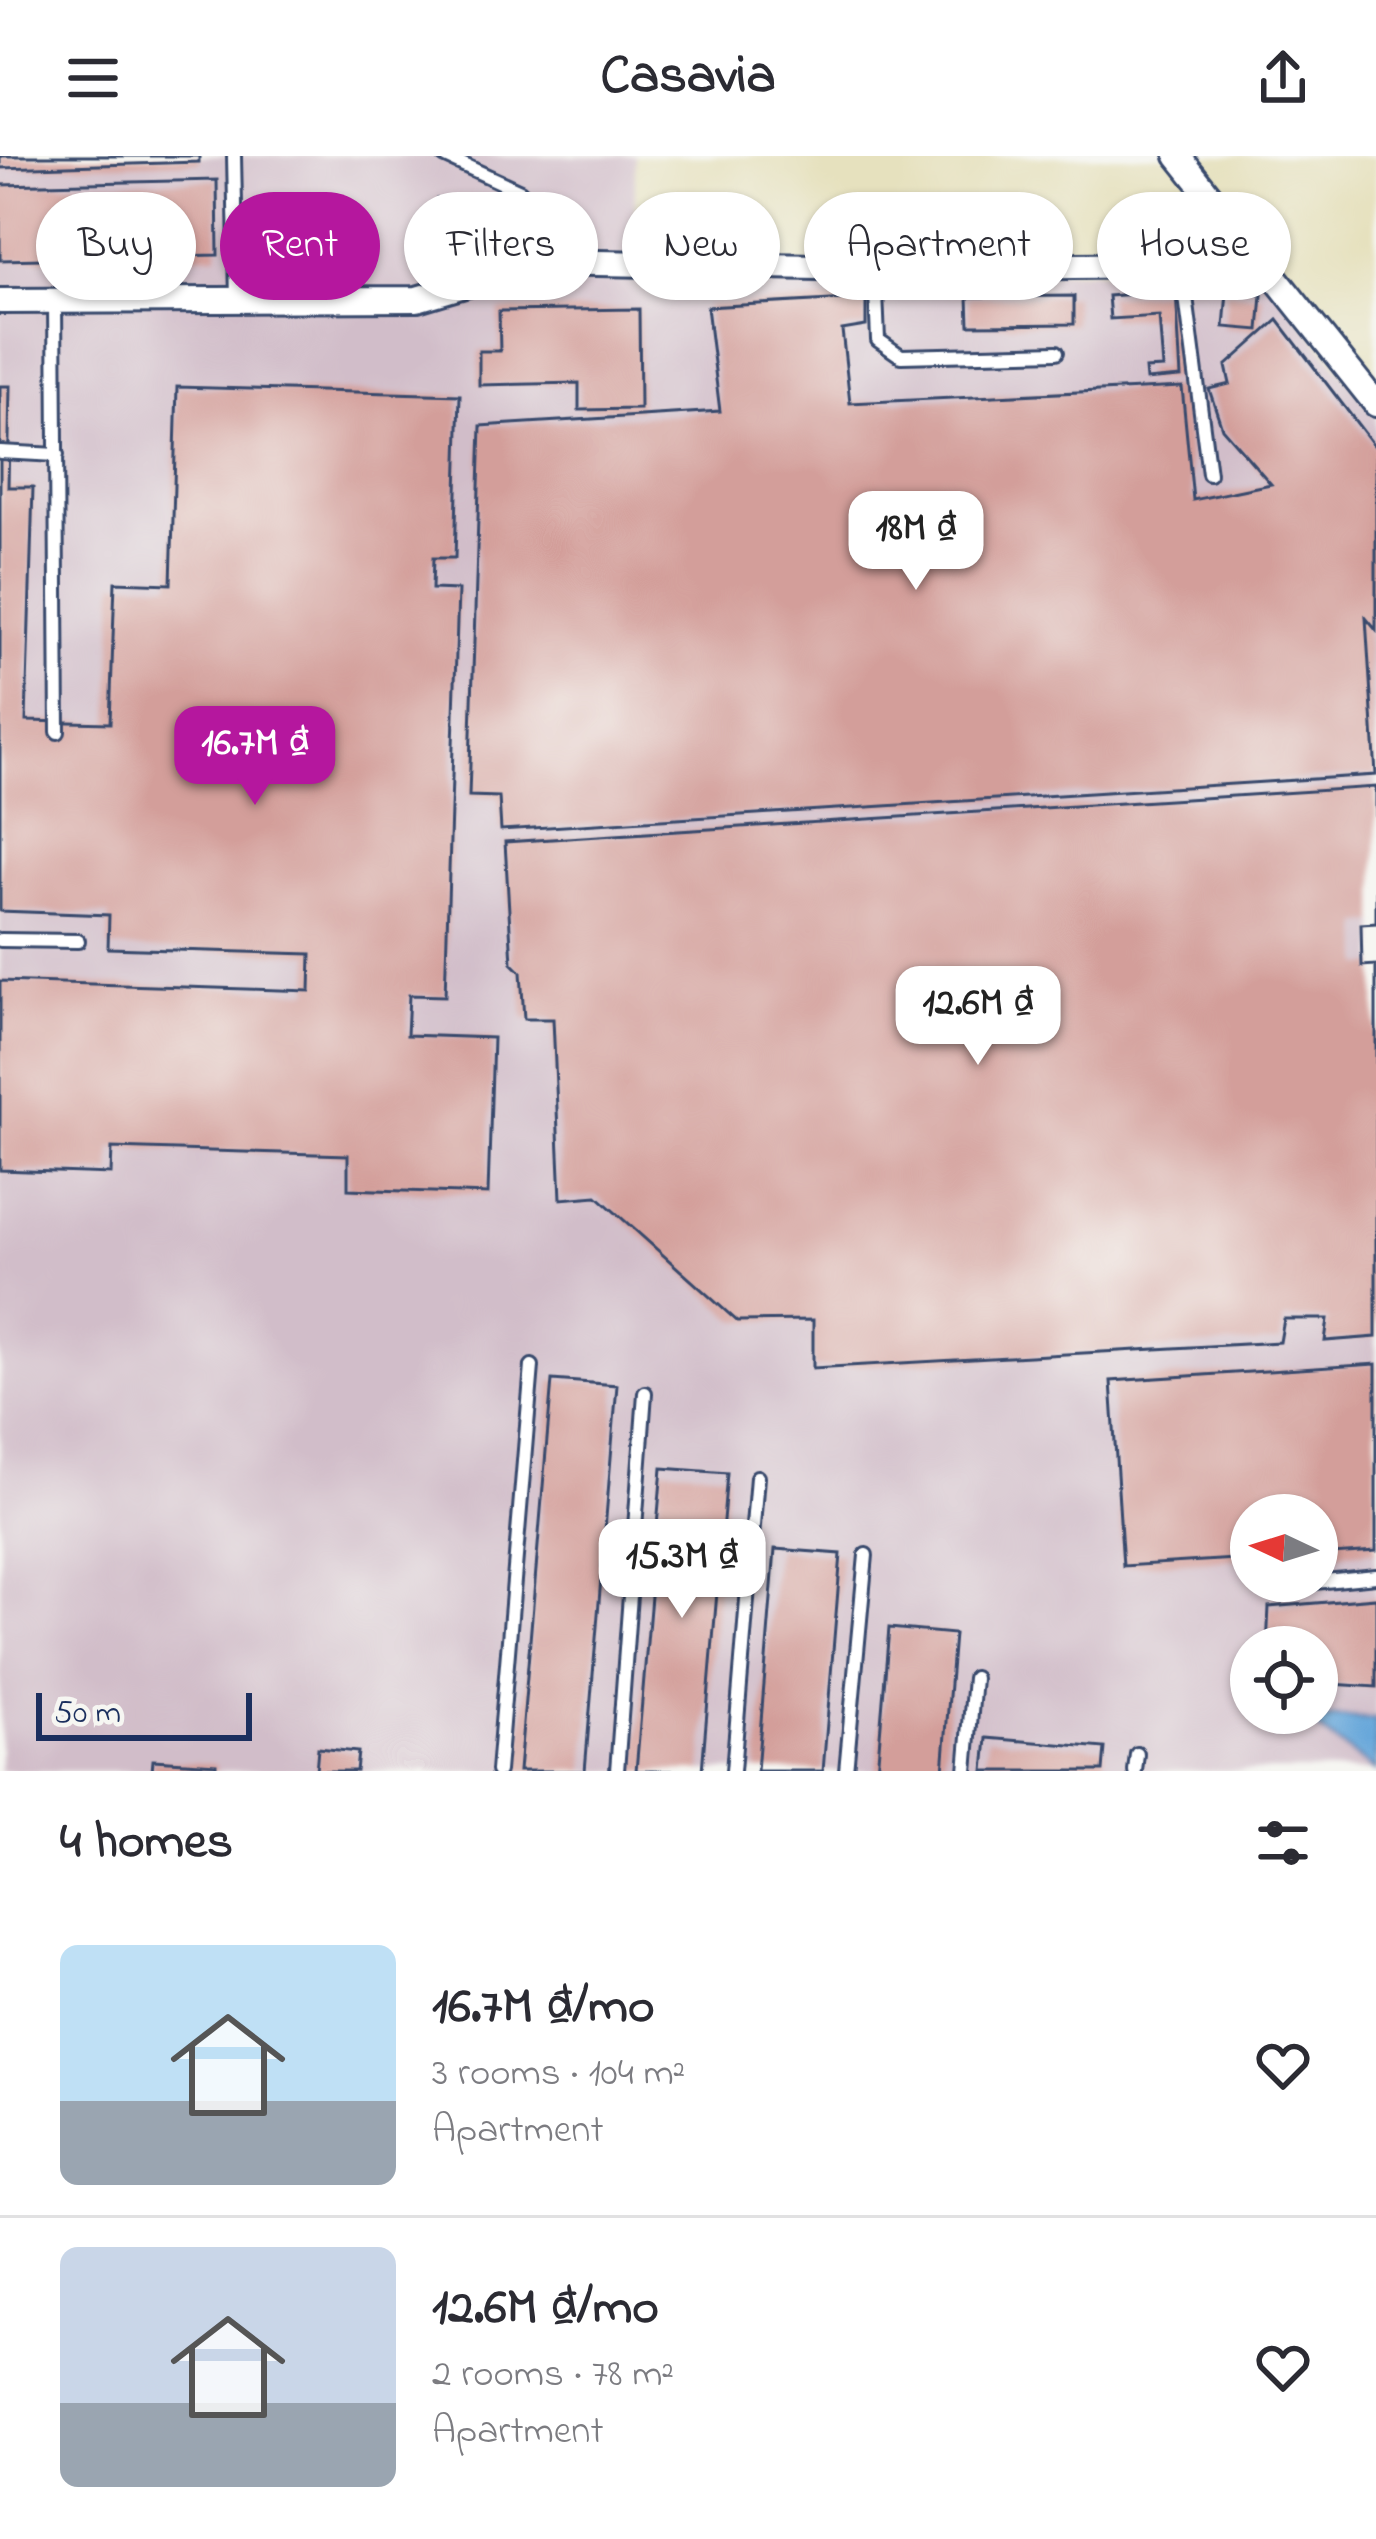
<!DOCTYPE html>
<html lang="en">
<head>
<meta charset="utf-8">
<style>
  body { margin:0; font-family:"Indie Flower",sans-serif; background:#f7f7f7; color:#2b2b33; height:100vh; display:flex; flex-direction:column; font-size:45px; white-space:nowrap }
  * { box-sizing:border-box; margin:0 }
  p { font-size:39px; color:#7c7c81 }
  .icon { flex:none; width:66px; height:66px; fill:none; stroke:currentColor; stroke-width:2; stroke-linecap:round; stroke-linejoin:round }
  .map { position:relative; height:1615px; overflow:hidden }
  .details { display:flex; flex-direction:column; background:#fff; flex:1 }
  .details>* { flex:none }
  .top-card { position:absolute; left:36px; top:36px; width:1305px; height:108px; display:flex; gap:24px }
  .needle { width:78px; rotate:274deg }
  .buttons { position:absolute; left:1230px; top:1338px; display:grid; gap:24px }
  .buttons a { display:grid; place-items:center; width:108px; height:108px; border-radius:50%; background:#fff; box-shadow:0 3px 9px #0004; font-size:60px }
  .scale { position:absolute; left:36px; bottom:30px; width:216px; box-sizing:border-box; padding-left:12px; border:6px solid #1b2f5e; border-top:0; font-size:33px; line-height:42px; white-space:nowrap; color:#1b2f5e; -webkit-text-stroke:9px #f6f6f2; paint-order:stroke }
  .price { position:absolute; translate:-50% -102px; padding:0 27px; border-radius:24px; background:#fff; color:#222; font-size:39px; line-height:78px; filter:drop-shadow(0 3px 6px #0008) }
  .price::after { content:''; position:absolute; left:50%; top:72px; width:36px; height:27px; margin-left:-18px; background:inherit; clip-path:polygon(0 0,100% 0,50% 100%) }
  .price.on { background:#b5179e; color:#fff }
  ul { padding:0; list-style:none }
  li { display:flex; align-items:center; gap:36px; height:300px; padding:0 60px }
  li+li { border-top:3px solid #e1e1e2 }
  li span { display:grid; place-items:center; flex:none; width:336px; height:240px; border-radius:18px; color:#555 }
  li>.icon { margin-inline-start:auto }
  span .icon { width:144px; height:144px; fill:#fffc; stroke-width:1 }
  li b { font-size:51px }
  h2 { display:flex; justify-content:space-between; align-items:center; height:144px; padding:0 60px; font-size:51px }
  .pill { padding:0 42px; border-radius:54px; background:#fff; box-shadow:0 3px 9px #0004; font-size:42px; line-height:108px }
  .pill.on { background:#b5179e; color:#fff }
  header { display:flex; justify-content:space-between; align-items:center; height:156px; padding:0 60px; background:#fff; font-size:54px; font-weight:700 }
  .map>svg:first-child { display:block }
  .industrial { fill:#d1bdc9; fill-rule:evenodd }
  .water { fill:#67a7da; stroke:#416b9c; stroke-width:3 }
  .building { fill:#d39e9a }
  .lines { fill:none; stroke-linecap:round; stroke-linejoin:round }
  .lane-casing { stroke:#394a6c; stroke-width:18 }
  .street-casing { stroke:#394a6c; stroke-width:30 }
  .lane { stroke:#fff; stroke-width:12 }
  .street { stroke:#fff; stroke-width:24 }
</style>
</head>
<body>
<header><svg class="icon" aria-label="menu" viewBox="0 0 24 24"><path d="M4 6h16M4 12h16M4 18h16"/></svg>Casavia<svg class="icon" aria-label="share" viewBox="0 0 24 24"><path d="M12 15V3M7 8l5-5 5 5M5 13v7h14v-7"/></svg></header>
<div class="map">
<svg width="1376" height="1615" viewBox="0 0 1376 1615">
  <rect width="100%" height="100%" fill="#f6f6f2"/>
  <filter id="ink" filterUnits="userSpaceOnUse"><feTurbulence type="fractalNoise" baseFrequency=".00833" numOctaves="2"/><feDisplacementMap in="SourceGraphic" scale="24" xChannelSelector="R" yChannelSelector="G"/><feConvolveMatrix kernelMatrix="1 2 1 2 8 2 1 2 1" color-interpolation-filters="sRGB"/></filter>
  <filter id="wash" filterUnits="userSpaceOnUse"><feTurbulence type="fractalNoise" baseFrequency=".004" numOctaves="4" result="noise"/><feDisplacementMap in="SourceGraphic" scale="48" xChannelSelector="R" yChannelSelector="G"/><feGaussianBlur stdDeviation="2.7" result="paint"/><feColorMatrix in="noise" values="0 0 0 0 0 0 0 0 0 0 0 0 0 0 0 0 0 1.4 0 .05"/><feComposite in="paint" operator="in"/></filter>
  <g filter="url(#wash)">
    <rect width="100%" height="100%" fill="#e6e1be"/>
    <path class="industrial" d="M0,0H635V113L1262,115L1376,258V1615H0ZM1251,1359H1317V1425H1251ZM1251,1491H1317V1557H1251Z"/>
    <polygon class="water" points="1333,1561 1376,1563 1376,1615 1310,1567"/>
    <g id="blocks">
      <g class="building">
        <polygon points="0,0 199,0 199,6 0,12"/>
        <polygon points="217,24 218,99 0,104 0,29"/>
        <polygon points="437,43 472,43 473,82 437,82"/>
        <polygon points="1176,135 1181,221 1146,224 1145,213 1163,212 1159,160 1110,163 1108,140"/>
        <polygon points="1227,136 1262,139 1259,174 1224,171"/>
        <polygon points="1074,140 1074,168 969,169 968,141"/>
        <polygon points="866,142 866,170 842,174 850,247 1182,231 1193,344 1271,328 1222,272 1209,233 1230,228 1226,210 1278,164 1376,292 1376,474 1366,462 1376,619 501,674 499,641 469,640 481,270 720,255 707,151"/>
        <polygon points="639,153 640,253 579,254 579,227 479,229 479,195 500,195 499,155"/>
        <polygon points="0,230 10,230 8,331 33,331 26,565 110,567 115,426 171,428 177,231 460,239 455,402 433,402 432,433 458,434 445,840 409,839 407,879 493,882 488,1038 348,1033 348,999 112,992 111,1018 0,1014 0,825 310,835 311,798 108,792 109,759 0,755"/>
        <polygon points="1376,631 1376,767 1361,768 1362,810 1376,809 1376,1181 1325,1185 1328,1163 1284,1163 1280,1186 813,1212 813,1164 737,1165 597,1040 561,1043 553,863 524,863 521,816 512,807 505,686"/>
        <polygon points="1376,1208 1376,1395 1317,1399 1317,1359 1251,1359 1251,1402 1123,1410 1111,1225"/>
        <polygon points="552,1224 617,1229 585,1615 519,1615"/>
        <polygon points="662,1312 727,1317 702,1615 636,1615"/>
        <polygon points="775,1393 841,1398 823,1615 757,1615"/>
        <polygon points="1376,1442 1376,1531 1317,1527 1317,1491 1267,1491 1269,1451"/>
        <polygon points="889,1472 954,1478 943,1615 877,1615"/>
        <polygon points="987,1582 1105,1592 1103,1615 984,1615"/>
        <polygon points="318,1592 358,1596 356,1615 316,1615"/>
        <polygon points="153,1604 216,1608 216,1615 152,1615"/>
      </g>
    </g>
  </g>
  <g filter="url(#ink)">
    <use href="#blocks" fill-opacity="0" stroke="#394a6c" stroke-width="3"/>
    <g class="lines">
      <defs>
        <g id="lane">
          <polyline points="234,0 237,144"/>
          <polyline points="444,0 520,35 538,55 542,105"/>
          <polyline points="1182,110 1209,318"/>
          <polyline points="875,113 878,184 901,200 1057,196"/>
          <polyline points="55,145 58,576"/>
          <polyline points="0,296 57,299"/>
          <polyline points="0,784 78,785"/>
          <polyline points="1274,1430 1376,1420"/>
          <polyline points="498,1615 532,1210"/>
          <polyline points="617,1615 645,1237"/>
          <polyline points="733,1615 757,1321"/>
          <polyline points="846,1615 866,1399"/>
          <polyline points="966,1615 974,1522"/>
          <polyline points="1135,1615 1137,1598"/>
        </g>
        <g id="street">
          <polyline points="1178,0 1376,248"/>
          <polyline points="0,145 417,143 542,106 875,112 1264,108"/>
        </g>
      </defs>
      <use href="#lane" class="lane-casing"/>
      <use href="#street" class="street-casing"/>
      <use href="#lane" class="lane"/>
      <use href="#street" class="street"/>
    </g>
  </g>
</svg>
<div class="buttons">
<a><svg class="needle" viewBox="-14 -14 28 28"><path d="M0-13l5 13h-10z" fill="#e53935"/><path d="M0 13l5-13h-10z" fill="#7c7c81"/></svg></a>
<a><svg class="icon" aria-label="locate" viewBox="0 0 24 24"><circle cx="12" cy="12" r="6"/><path d="M12 2v4M12 18v4M2 12h4M18 12h4"/></svg></a>
</div>
<div class="scale">50 m</div>
<b class="price" style="left:916px;top:437px">18M ₫</b>
<b class="price on" style="left:255px;top:652px">16.7M ₫</b>
<b class="price" style="left:978px;top:912px">12.6M ₫</b>
<b class="price" style="left:682px;top:1465px">15.3M ₫</b>
<div class="top-card">
<a class="pill">Buy</a>
<a class="pill on">Rent</a>
<a class="pill">Filters</a>
<a class="pill">New</a>
<a class="pill">Apartment</a>
<a class="pill">House</a>
</div>
</div>
<section class="details">
<h2>4 homes<svg class="icon" aria-label="filters" viewBox="0 0 24 24"><path d="M4 7h16M4 17h16"/><circle cx="9" cy="7" r="2"/><circle cx="15" cy="17" r="2"/></svg></h2>
<ul>
<li><span style="background:linear-gradient(#bfe0f5 65%,#9aa5b1 0)"><svg class="icon" aria-label="home" viewBox="0 0 24 24"><path d="M3 11l9-7 9 7M6 9v11h12V9"/></svg></span><div><b>16.7M ₫/mo</b><p>3 rooms · 104 m²</p><p>Apartment</p></div><svg class="icon" aria-label="heart" viewBox="0 0 24 24"><path d="M12 20l-8-8c-3-5 5-10 8-4 3-6 11-1 8 4z"/></svg></li>
<li><span style="background:linear-gradient(#c9d6e8 65%,#9aa5b1 0)"><svg class="icon" aria-label="home" viewBox="0 0 24 24"><path d="M3 11l9-7 9 7M6 9v11h12V9"/></svg></span><div><b>12.6M ₫/mo</b><p>2 rooms · 78 m²</p><p>Apartment</p></div><svg class="icon" aria-label="heart" viewBox="0 0 24 24"><path d="M12 20l-8-8c-3-5 5-10 8-4 3-6 11-1 8 4z"/></svg></li>
</ul>
</section>
</body>
</html>
